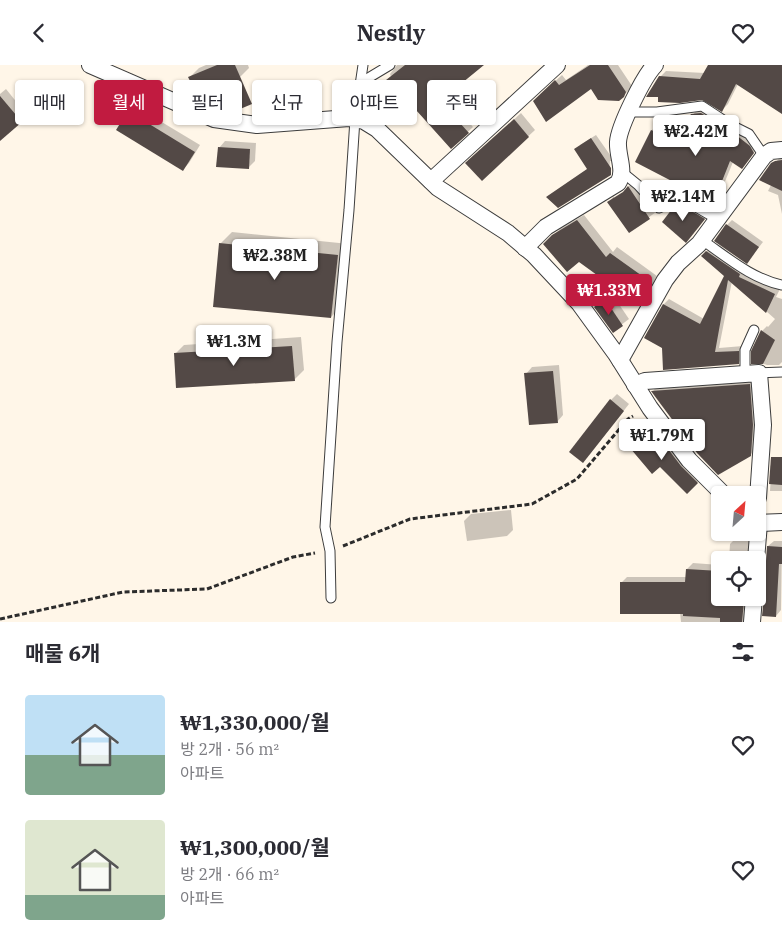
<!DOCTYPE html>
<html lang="ko">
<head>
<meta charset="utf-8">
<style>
  body { margin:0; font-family:"IBM Plex Serif","Noto Sans KR",serif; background:#f2f2f3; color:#2b2b33; height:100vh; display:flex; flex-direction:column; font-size:19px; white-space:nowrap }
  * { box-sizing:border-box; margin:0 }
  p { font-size:16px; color:#7c7c81 }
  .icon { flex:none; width:28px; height:28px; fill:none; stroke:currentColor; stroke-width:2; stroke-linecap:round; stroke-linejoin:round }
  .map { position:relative; height:557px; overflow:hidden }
  .drawer { display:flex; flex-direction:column; background:#fff; flex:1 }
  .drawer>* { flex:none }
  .top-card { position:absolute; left:15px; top:15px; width:500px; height:45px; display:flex; gap:10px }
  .needle { width:32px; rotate:26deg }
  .tools { position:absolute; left:711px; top:421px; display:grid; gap:10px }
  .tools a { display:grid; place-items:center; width:55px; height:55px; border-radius:5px; background:#fff; box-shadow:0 1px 4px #0004; font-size:25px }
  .price { position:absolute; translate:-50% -42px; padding:0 11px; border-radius:5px; background:#fff; color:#222; font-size:16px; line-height:32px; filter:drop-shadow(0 1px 2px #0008) }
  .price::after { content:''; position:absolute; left:50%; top:30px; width:15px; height:11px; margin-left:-8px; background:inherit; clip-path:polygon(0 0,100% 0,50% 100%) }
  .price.selected { background:#c11b40; color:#fff }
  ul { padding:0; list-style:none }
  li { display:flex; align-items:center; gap:15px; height:125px; padding:0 25px }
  li span { display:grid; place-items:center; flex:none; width:140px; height:100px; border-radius:5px; color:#555 }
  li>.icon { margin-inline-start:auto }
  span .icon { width:60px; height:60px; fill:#fffc; stroke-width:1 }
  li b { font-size:21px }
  h2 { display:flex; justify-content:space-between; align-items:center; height:60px; padding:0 25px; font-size:21px }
  .chip { padding:0 18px; border-radius:5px; background:#fff; box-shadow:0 1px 4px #0004; font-size:18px; line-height:45px }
  .chip.selected { background:#c11b40; color:#fff }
  header { display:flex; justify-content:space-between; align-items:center; height:65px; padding:0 25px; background:#fff; font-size:22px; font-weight:700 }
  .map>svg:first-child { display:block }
  .shadow { fill:#0003 }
  .building { fill:#534946 }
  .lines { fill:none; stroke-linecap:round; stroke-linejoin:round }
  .lane-casing { stroke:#3d3d3d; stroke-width:11 }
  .street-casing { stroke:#3d3d3d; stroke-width:18 }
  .path { stroke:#2c2c2c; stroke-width:3; stroke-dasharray:5 2.5; stroke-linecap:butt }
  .lane { stroke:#fff; stroke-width:9 }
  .street { stroke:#fff; stroke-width:16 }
</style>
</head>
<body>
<header><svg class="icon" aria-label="back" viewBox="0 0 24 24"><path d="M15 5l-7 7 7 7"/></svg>Nestly<svg class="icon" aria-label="heart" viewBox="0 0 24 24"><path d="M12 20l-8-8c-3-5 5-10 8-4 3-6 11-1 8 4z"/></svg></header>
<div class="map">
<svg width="782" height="557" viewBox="0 0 782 557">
  <rect width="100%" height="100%" fill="#fff6e8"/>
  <g class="shadow">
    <polygon points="206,0 248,0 249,3 240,12 190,12 199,3"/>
    <polygon points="397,0 478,0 445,30 473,62 451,83 416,44 391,12 390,9"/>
    <polygon points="588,0 618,0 632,21 630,24 623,31 591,23 540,30 562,10 566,15"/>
    <polygon points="710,0 782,0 782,47 738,19 728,39 722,45 660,12 666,6 705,8"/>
    <polygon points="6,24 27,50 0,74 0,29"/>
    <polygon points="135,41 200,80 189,98 183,104 129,47"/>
    <polygon points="698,43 755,76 759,81 742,103 733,97 717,136 711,142 691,124 636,96 652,65 658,60 678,70"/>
    <polygon points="521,48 535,65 482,114 473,92"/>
    <polygon points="596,70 615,97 615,104 612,107 613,96 610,96 609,109 588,104 580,80"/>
    <polygon points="225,76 256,78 255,96 249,102 219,83"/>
    <polygon points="782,90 782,149 778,130 768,126 771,120 776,97"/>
    <polygon points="634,116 656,147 629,167 609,137 614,131 614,134 629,124 628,122"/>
    <polygon points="680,138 710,148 692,170 673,145"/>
    <polygon points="584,150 613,187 617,182 657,211 648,227 642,233 579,196 545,179 560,164"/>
    <polygon points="732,155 763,177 747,197 727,160"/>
    <polygon points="232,167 349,179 342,241 331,252 220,179"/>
    <polygon points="712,181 743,207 780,224 776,232 782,234 782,297 779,300 767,300 759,297 762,266 767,261 768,262 775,254 732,216 719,283 743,281 743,293 738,298 663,282 646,272 664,239 669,234 704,254 725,211 702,191"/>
    <polygon points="612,229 629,254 613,266 596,242"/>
    <polygon points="301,272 304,305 294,315 175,289 184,280"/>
    <polygon points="559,300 563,350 557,357 526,309 532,302"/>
    <polygon points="756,313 757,383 750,390 698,388 653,326 659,319"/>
    <polygon points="617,329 629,339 589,390 611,335"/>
    <polygon points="657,361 703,411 687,428 638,377"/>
    <polygon points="782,395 782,426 770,426 771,409"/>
    <polygon points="511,445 513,465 507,471 467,476 464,456 471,449"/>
    <polygon points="736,473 753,474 754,495 729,495 730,479"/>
    <polygon points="774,476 782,476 781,545 776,551 761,523 758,522 758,498 766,499 768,481"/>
    <polygon points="693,498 720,500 720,532 749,532 748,552 743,557 681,557 680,547 621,518 627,512 687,512 687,504"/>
  </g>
  <g class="building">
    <polygon points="217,0 235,0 252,39 233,47 226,46 199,34 188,12"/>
    <polygon points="405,0 484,0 440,36 469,68 451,84 416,45 407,52 381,19"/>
    <polygon points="590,0 608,0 626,27 624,32 619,36 598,35 591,24 546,57 533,36 555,15 559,20"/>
    <polygon points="708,0 782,0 782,49 736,19 722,47 702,35 680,38 658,37 658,32 646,32 659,11 700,14"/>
    <polygon points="0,31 22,57 0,76"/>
    <polygon points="128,46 195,87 183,106 116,65"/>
    <polygon points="701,48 736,70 750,81 754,88 742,104 730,96 711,144 685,129 689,125 635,97 651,65 673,75 691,49"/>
    <polygon points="514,54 529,72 482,116 465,98"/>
    <polygon points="591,73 611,103 611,110 558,143 546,132 587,104 574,84"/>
    <polygon points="218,82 250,84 249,104 216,102"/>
    <polygon points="782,95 782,126 759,115 771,98 775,96"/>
    <polygon points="628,121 650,154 629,168 607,137 623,127"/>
    <polygon points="683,141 705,154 686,178 662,157 672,144"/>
    <polygon points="577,155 606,192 610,188 652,218 642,235 619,226 579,197 567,207 543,179 552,170"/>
    <polygon points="726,159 759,182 747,199 714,176"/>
    <polygon points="219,178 338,190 331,253 213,242"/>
    <polygon points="706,186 740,209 739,212 775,229 766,248 728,215 715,287 739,286 739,299 663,305 662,283 644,273 663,239 700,259 724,211 701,191"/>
    <polygon points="605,234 623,261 613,268 594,242"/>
    <polygon points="761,265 775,275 763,299 751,299 751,286"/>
    <polygon points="292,281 295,316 176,323 174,288"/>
    <polygon points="553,306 558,358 529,360 524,308"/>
    <polygon points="750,319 753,360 751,391 718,410 697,388 651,326"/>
    <polygon points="610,334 624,346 583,398 569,387"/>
    <polygon points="650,366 662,376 681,401 698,418 687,429 660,402 652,409 630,383"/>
    <polygon points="771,392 782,392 782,420 769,419"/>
    <polygon points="767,481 782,482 782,499 779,499 776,552 762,551 764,532 760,524 762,503 766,496"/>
    <polygon points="686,504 720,506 718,535 744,536 742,557 720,557 720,553 683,551 683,549 620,549 620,517 685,517"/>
  </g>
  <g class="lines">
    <defs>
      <g id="lane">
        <polyline points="360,18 390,0"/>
        <polyline points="628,47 657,47 702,41 731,60 749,69 764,91"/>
        <polyline points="622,107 638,120 659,143 676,136 684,135 717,154"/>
        <path d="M702,175C727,192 752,214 782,220"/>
        <polyline points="759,308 782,307"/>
        <polyline points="745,309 745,285 754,265"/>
        <polyline points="331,533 330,486 325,462 337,277 349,145 355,54 363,0"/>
      </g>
      <g id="street">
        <polyline points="90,0 214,54 257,60 349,53 364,56 377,64 438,123 508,168 534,190 579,238 616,289 650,343 689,395 724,430"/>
        <polyline points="431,116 557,0"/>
        <path d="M525,183L546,162L618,118C626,106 617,91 618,77C619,61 644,11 655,0"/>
        <polyline points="620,295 665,215 678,198 699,179 764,91 771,86 782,85"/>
        <polyline points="635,320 645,316 759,308 763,360 758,433"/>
        <polyline points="759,458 782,457"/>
        <polyline points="756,495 759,458 758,457"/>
        <polyline points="752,557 754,532"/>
      </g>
    </defs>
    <use href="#lane" class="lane-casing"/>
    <use href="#street" class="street-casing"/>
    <g class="path">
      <polyline points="343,481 410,454 532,439 577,414 628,354 633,351"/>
      <polyline points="0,554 123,527 207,524 293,492 315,488"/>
    </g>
    <use href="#lane" class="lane"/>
    <use href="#street" class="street"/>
  </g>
</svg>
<div class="tools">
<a><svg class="needle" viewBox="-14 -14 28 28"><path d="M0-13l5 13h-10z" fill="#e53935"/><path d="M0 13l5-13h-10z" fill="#7c7c81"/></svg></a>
<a><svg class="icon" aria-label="locate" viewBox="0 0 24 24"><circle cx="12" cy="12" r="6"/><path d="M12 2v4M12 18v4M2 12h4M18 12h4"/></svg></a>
</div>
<b class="price" style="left:696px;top:92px">₩2.42M</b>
<b class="price" style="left:683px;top:157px">₩2.14M</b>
<b class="price" style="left:275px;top:216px">₩2.38M</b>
<b class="price selected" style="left:609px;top:251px">₩1.33M</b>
<b class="price" style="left:234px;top:302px">₩1.3M</b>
<b class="price" style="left:662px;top:396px">₩1.79M</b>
<div class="top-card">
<a class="chip">매매</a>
<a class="chip selected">월세</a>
<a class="chip">필터</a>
<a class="chip">신규</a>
<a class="chip">아파트</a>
<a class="chip">주택</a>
</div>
</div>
<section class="drawer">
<h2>매물 6개<svg class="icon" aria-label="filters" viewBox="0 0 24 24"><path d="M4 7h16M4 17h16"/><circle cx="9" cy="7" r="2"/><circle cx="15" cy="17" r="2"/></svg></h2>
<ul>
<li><span style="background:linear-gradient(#bfe0f5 60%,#7fa58c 0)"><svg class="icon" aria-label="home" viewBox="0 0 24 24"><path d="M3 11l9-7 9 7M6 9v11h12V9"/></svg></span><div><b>₩1,330,000/월</b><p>방 2개 · 56 m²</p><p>아파트</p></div><svg class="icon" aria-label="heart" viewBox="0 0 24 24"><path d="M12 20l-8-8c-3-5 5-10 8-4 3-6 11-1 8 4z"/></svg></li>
<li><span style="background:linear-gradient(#dfe7d0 75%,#7fa58c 0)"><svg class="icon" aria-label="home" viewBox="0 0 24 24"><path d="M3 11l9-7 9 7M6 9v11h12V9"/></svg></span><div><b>₩1,300,000/월</b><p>방 2개 · 66 m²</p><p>아파트</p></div><svg class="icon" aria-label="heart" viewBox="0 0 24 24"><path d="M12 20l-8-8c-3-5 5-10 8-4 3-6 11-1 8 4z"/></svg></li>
</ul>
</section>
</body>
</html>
